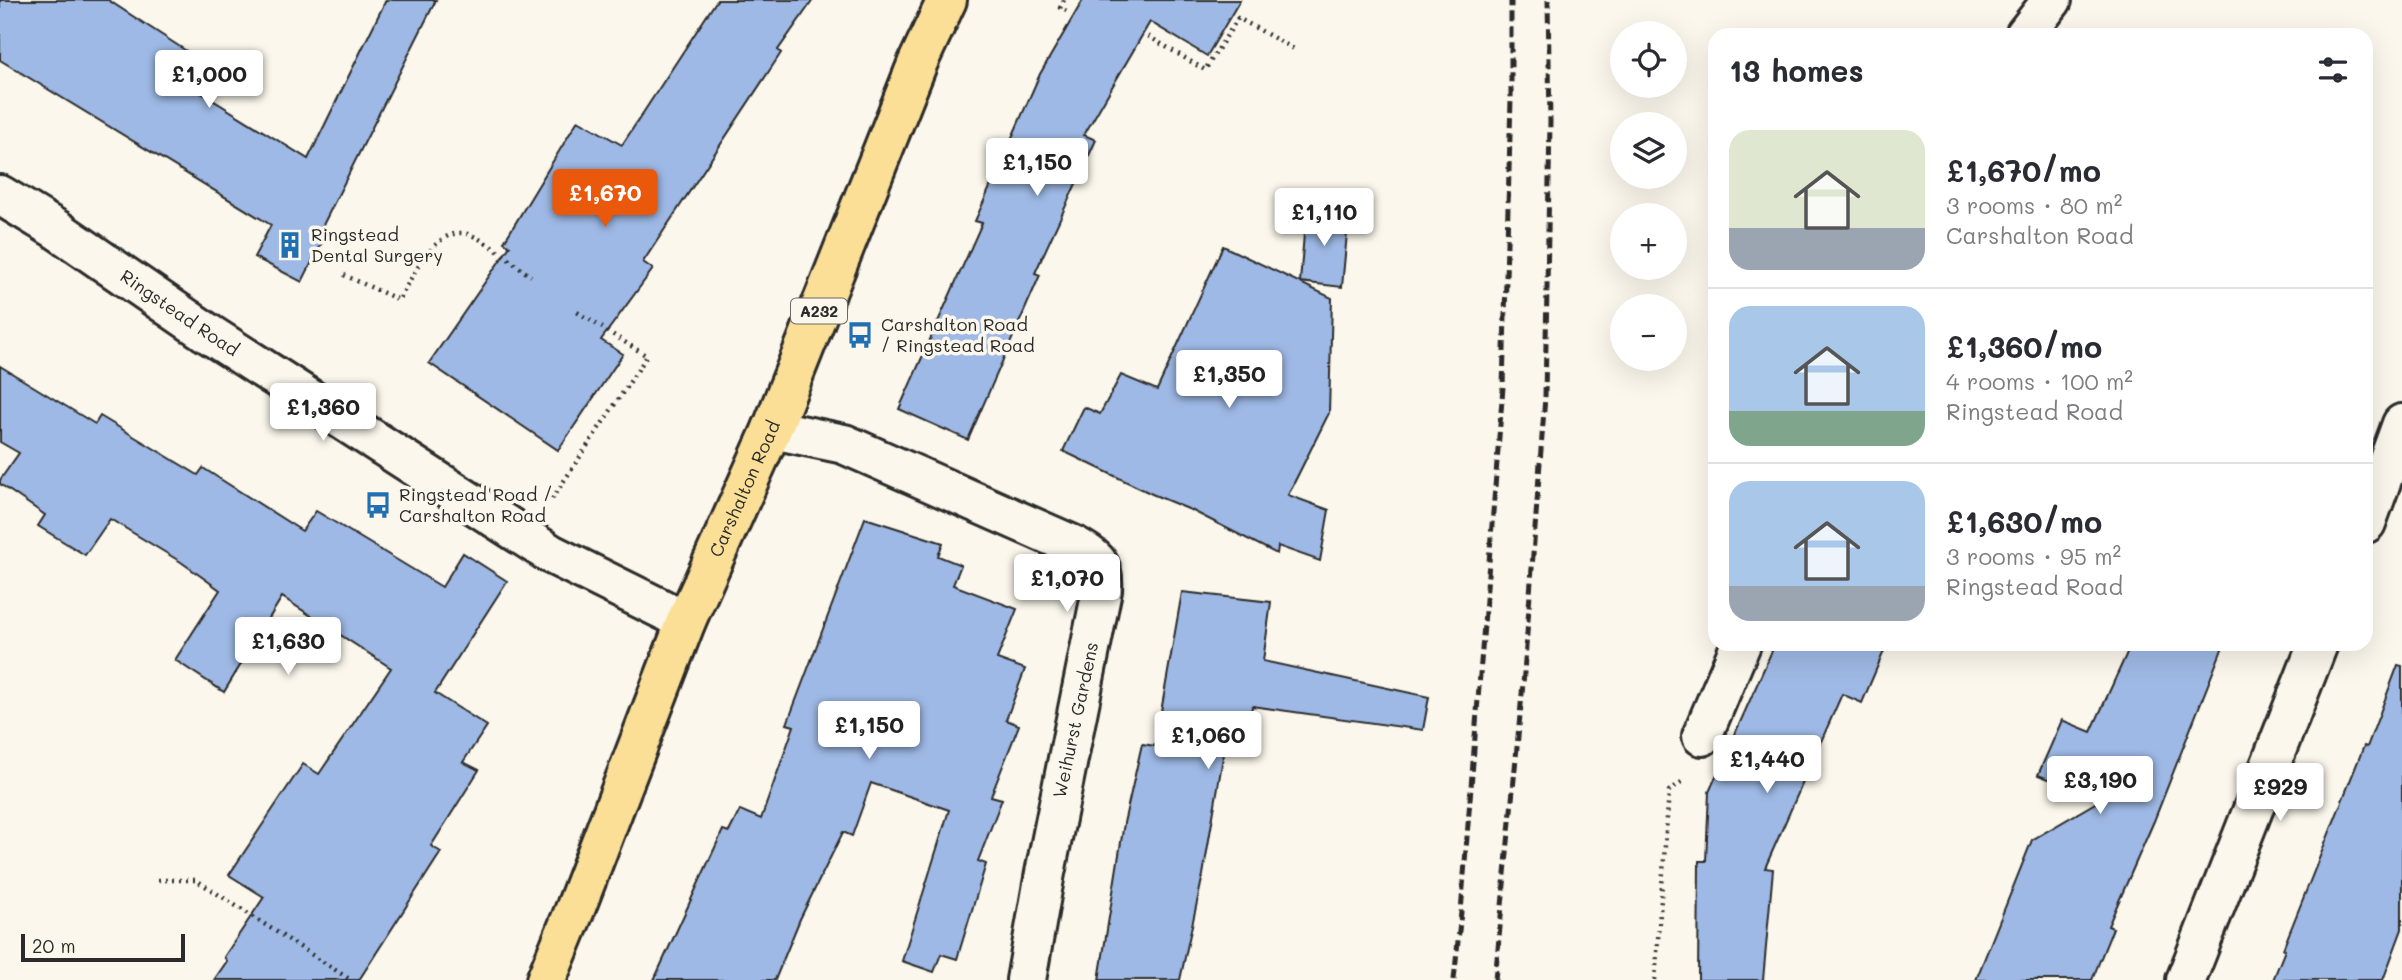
<!DOCTYPE html>
<html lang="en">
<head>
<meta charset="utf-8">
<style>
  body { margin:0; font-family:Mali,sans-serif; background:#f2f2f3; color:#2b2b33; height:100vh; display:flex; flex-direction:column; font-size:26px; white-space:nowrap }
  * { box-sizing:border-box; margin:0 }
  p { font-size:23px; color:#7c7c81 }
  .icon { flex:none; width:38px; height:38px; fill:none; stroke:currentColor; stroke-width:2; stroke-linecap:round; stroke-linejoin:round }
  .map { position:relative; flex:1; overflow:hidden }
  .details { position:absolute; left:1708px; top:28px; width:665px; height:623px; display:flex; flex-direction:column; background:#fff; border-radius:21px; box-shadow:0 7px 28px #0002 }
  .details>* { flex:none }
  .fabs { position:absolute; left:1610px; top:21px; display:grid; gap:14px }
  .fabs a { display:grid; place-items:center; width:77px; height:77px; border-radius:50%; background:#fff; box-shadow:0 7px 28px #0002; font-size:35px }
  .scale { position:absolute; left:21px; bottom:18px; width:164px; box-sizing:border-box; padding-left:7px; border:4px solid #2b2b2b; border-top:0; font-size:19px; line-height:24px; white-space:nowrap; color:#2b2b2b; -webkit-text-stroke:5px #fbf7ec; paint-order:stroke }
  .price { position:absolute; translate:-50% -60px; padding:0 16px; border-radius:7px; background:#fff; color:#222; font-size:23px; line-height:46px; filter:drop-shadow(0 2px 4px #0008) }
  .price::after { content:''; position:absolute; left:50%; top:42px; width:21px; height:16px; margin-left:-10px; background:inherit; clip-path:polygon(0 0,100% 0,50% 100%) }
  .price.current { background:#ea580c; color:#fff }
  ul { padding:0; list-style:none }
  li { display:flex; align-items:center; gap:21px; height:175px; padding:0 21px }
  li+li { border-top:2px solid #e1e1e2 }
  li span { display:grid; place-items:center; flex:none; width:196px; height:140px; border-radius:21px; color:#555 }
  li>.icon { margin-inline-start:auto }
  span .icon { width:84px; height:84px; fill:#fffc; stroke-width:1 }
  li b { font-size:30px }
  h2 { display:flex; justify-content:space-between; align-items:center; height:84px; padding:0 21px; font-size:30px }
  .map>svg:first-child { display:block }
  .building { fill:#9eb9e5; stroke:#2b2b2b; stroke-width:2 }
  .lines { fill:none; stroke-linecap:round; stroke-linejoin:round }
  .minor-casing { stroke:#2b2b2b; stroke-width:44 }
  .highway-casing { stroke:#2b2b2b; stroke-width:44 }
  .path { stroke:#2b2b2b; stroke-width:4.5; stroke-dasharray:2 5; stroke-linecap:butt }
  .minor { stroke:#fbf7ec; stroke-width:38 }
  .highway { stroke:#fbdf96; stroke-width:38 }
  .rail { stroke:#2b2b2b; stroke-width:5; stroke-dasharray:10 5; stroke-linecap:butt }
  .labels { text-anchor:middle; stroke-width:7; stroke-linejoin:round; paint-order:stroke }
  .shield { fill:#fbf7ec; stroke:#696865; stroke-width:2 }
  .shield-label { font-size:16px; font-weight:bold; fill:#2b2b2b }
  .poi-label { font-size:18px; fill:#2b2b2b; stroke:#fbf7ec; text-anchor:start }
  .street-label { font-size:18px; fill:#2b2b2b; stroke:#fbf7ec }
</style>
</head>
<body>
<div class="map">
<svg width="2402" height="980" viewBox="0 0 2402 980">
  <rect width="100%" height="100%" fill="#fbf7ec"/>
  <filter id="ink" filterUnits="userSpaceOnUse"><feTurbulence type="fractalNoise" baseFrequency=".0143" numOctaves="2"/><feDisplacementMap in="SourceGraphic" scale="14" xChannelSelector="R" yChannelSelector="G"/><feConvolveMatrix kernelMatrix="1 2 1 2 8 2 1 2 1" color-interpolation-filters="sRGB"/></filter>
  <g filter="url(#ink)">
    <g class="building">
      <polygon points="0,0 108,0 191,54 198,91 308,159 386,0 436,0 320,231 326,234 302,282 254,257 271,225 0,60"/>
      <polygon points="717,0 813,0 778,50 781,53 643,262 653,269 601,340 623,354 558,450 429,363 510,246 504,242 578,120 622,145"/>
      <polygon points="1083,0 1240,0 1207,56 1150,22 1084,135 1096,140 1035,273 1040,275 968,440 899,409 982,223 975,221 1040,74"/>
      <polygon points="1306,210 1349,212 1342,287 1300,282"/>
      <polygon points="1223,246 1332,298 1329,413 1288,495 1329,510 1320,561 1278,546 1277,554 1193,511 1152,494 1063,451 1084,407 1100,414 1121,375 1157,390"/>
      <polygon points="0,366 95,424 100,416 198,475 203,468 302,531 316,511 442,587 463,553 507,581 435,693 487,726 463,762 479,770 431,846 441,852 359,980 214,980 227,961 224,957 264,897 229,875 303,764 319,774 391,668 282,597 224,692 175,660 220,590 181,562 110,519 85,555 38,526 45,515 0,484 0,480 19,453 0,442"/>
      <polygon points="865,518 943,543 938,556 961,565 953,585 1017,609 997,659 1025,669 1006,720 1019,725 991,796 1002,799 978,861 986,864 957,959 941,954 934,972 902,961 949,810 871,783 852,836 843,832 800,919 775,980 654,980 723,830 729,832 740,810 761,819 794,726 787,724"/>
      <polygon points="1182,592 1271,602 1263,661 1429,697 1423,730 1252,706 1251,712 1231,710 1203,875 1180,980 1099,980 1124,823 1142,744 1155,746"/>
      <polygon points="1775,644 1887,644 1862,703 1842,694 1765,868 1773,869 1763,980 1698,980 1699,861 1706,861 1709,792"/>
      <polygon points="2131,644 2224,644 2154,821 2108,926 2113,928 2092,980 1976,980 2032,840 2102,799 2038,775 2062,720 2091,732"/>
      <polygon points="2398,665 2402,666 2402,929 2383,980 2273,980 2285,950 2283,949 2364,746 2367,747"/>
    </g>
    <g class="lines">
      <defs>
        <g id="minor">
          <polyline points="2025,35 2052,0"/>
          <path id="s1" d="M0,195L56,229L206,332L551,554L686,621"/>
          <path d="M772,429L844,444L1075,546C1097,559 1104,563 1102,590L1045,873L1026,980"/>
          <polyline points="2366,523 2402,424"/>
          <polyline points="1702,736 1741,644"/>
          <polyline points="2186,980 2318,644"/>
        </g>
        <g id="highway">
          <path id="s2" d="M546,980L576,907L686,621L772,429L918,62L947,0"/>
        </g>
      </defs>
      <use href="#minor" class="minor-casing"/>
      <use href="#highway" class="highway-casing"/>
      <g class="path">
        <polyline points="1064,0 1060,8 1069,12"/>
        <polyline points="1148,36 1205,70 1238,18 1294,49"/>
        <path d="M344,275L399,300C412,277 436,225 468,234C484,238 516,266 531,276"/>
        <polyline points="552,499 647,356 577,312"/>
        <polyline points="158,880 196,880 351,980"/>
        <polyline points="1655,980 1669,791 1683,781"/>
      </g>
      <use href="#minor" class="minor"/>
      <use href="#highway" class="highway"/>
      <g class="rail">
        <polyline points="1454,980 1461,912 1503,387 1511,99 1511,0"/>
        <polyline points="1495,980 1524,673 1545,397 1550,122 1548,0"/>
      </g>
    </g>
  </g>
  <defs>
    <symbol id="building-bare" viewBox="-9 -9 18 18"><path d="M-4-6H4V6H1V3H-1V6H-4ZM-2.5-4.3h1.7v1.8h-1.7ZM.8-4.3h1.7v1.8H.8ZM-2.5-1h1.7V.8h-1.7ZM.8-1h1.7V.8H.8Z" fill="#1f6fb2" stroke="#fbf7ec" stroke-width="2.5" paint-order="stroke"/></symbol>
    <symbol id="bus-bare" viewBox="-9 -9 18 18"><path d="M-5-6H5V4H4V6H2V4H-2V6H-4V4H-5ZM-3.5-4V0h7V-4ZM-3.5 1.2v1.5H-2V1.2ZM2 1.2v1.5H3.5V1.2Z" fill="#1f6fb2" stroke="#fbf7ec" stroke-width="2.5" paint-order="stroke"/></symbol>
  </defs>
  <g fill-rule="evenodd">
    <use href="#building-bare" x="271" y="226" width="38" height="38"/>
    <use href="#bus-bare" x="841" y="316" width="38" height="38"/>
    <use href="#bus-bare" x="359" y="486" width="38" height="38"/>
  </g>
  <g class="labels">
    <rect class="shield" x="791" y="298.5" width="56" height="25" rx="5"/>
    <g class="shield-label">
      <text x="819" y="317">A232</text>
    </g>
    <g class="poi-label">
      <text x="311" y="241">Ringstead<tspan x="311" dy="21">Dental Surgery</tspan></text>
      <text x="881" y="331">Carshalton Road<tspan x="881" dy="21">/ Ringstead Road</tspan></text>
      <text x="399" y="501">Ringstead Road /<tspan x="399" dy="21">Carshalton Road</tspan></text>
    </g>
    <g class="street-label">
      <text dy="6" stroke="none"><textPath href="#s1" startOffset="215">Ringstead Road</textPath></text>
      <text dy="6" stroke="none"><textPath href="#s2" startOffset="530">Carshalton Road</textPath></text>
      <text transform="translate(1076 720) rotate(-78)" y="6">Weihurst Gardens</text>
    </g>
  </g>
</svg>
<div class="fabs">
<a><svg class="icon" aria-label="locate" viewBox="0 0 24 24"><circle cx="12" cy="12" r="6"/><path d="M12 2v4M12 18v4M2 12h4M18 12h4"/></svg></a>
<a><svg class="icon" aria-label="layers" viewBox="0 0 24 24"><path d="M12 4l9 5-9 5-9-5zM3 14l9 5 9-5"/></svg></a>
<a>+</a>
<a>−</a>
</div>
<div class="scale">20 m</div>
<b class="price" style="left:209px;top:110px">£1,000</b>
<b class="price" style="left:1037px;top:198px">£1,150</b>
<b class="price current" style="left:605px;top:229px">£1,670</b>
<b class="price" style="left:1324px;top:248px">£1,110</b>
<b class="price" style="left:1229px;top:410px">£1,350</b>
<b class="price" style="left:323px;top:443px">£1,360</b>
<b class="price" style="left:1067px;top:614px">£1,070</b>
<b class="price" style="left:288px;top:677px">£1,630</b>
<b class="price" style="left:869px;top:761px">£1,150</b>
<b class="price" style="left:1208px;top:771px">£1,060</b>
<b class="price" style="left:1767px;top:795px">£1,440</b>
<b class="price" style="left:2100px;top:816px">£3,190</b>
<b class="price" style="left:2280px;top:823px">£929</b>
<section class="details">
<h2>13 homes<svg class="icon" aria-label="filters" viewBox="0 0 24 24"><path d="M4 7h16M4 17h16"/><circle cx="9" cy="7" r="2"/><circle cx="15" cy="17" r="2"/></svg></h2>
<ul>
<li><span style="background:linear-gradient(#dfe7d0 70%,#9aa5b1 0)"><svg class="icon" aria-label="home" viewBox="0 0 24 24"><path d="M3 11l9-7 9 7M6 9v11h12V9"/></svg></span><div><b>£1,670/mo</b><p>3 rooms · 80 m²</p><p>Carshalton Road</p></div></li>
<li><span style="background:linear-gradient(#a9c7e8 75%,#7fa58c 0)"><svg class="icon" aria-label="home" viewBox="0 0 24 24"><path d="M3 11l9-7 9 7M6 9v11h12V9"/></svg></span><div><b>£1,360/mo</b><p>4 rooms · 100 m²</p><p>Ringstead Road</p></div></li>
<li><span style="background:linear-gradient(#a9c7e8 75%,#9aa5b1 0)"><svg class="icon" aria-label="home" viewBox="0 0 24 24"><path d="M3 11l9-7 9 7M6 9v11h12V9"/></svg></span><div><b>£1,630/mo</b><p>3 rooms · 95 m²</p><p>Ringstead Road</p></div></li>
</ul>
</section>
</div>
</body>
</html>
